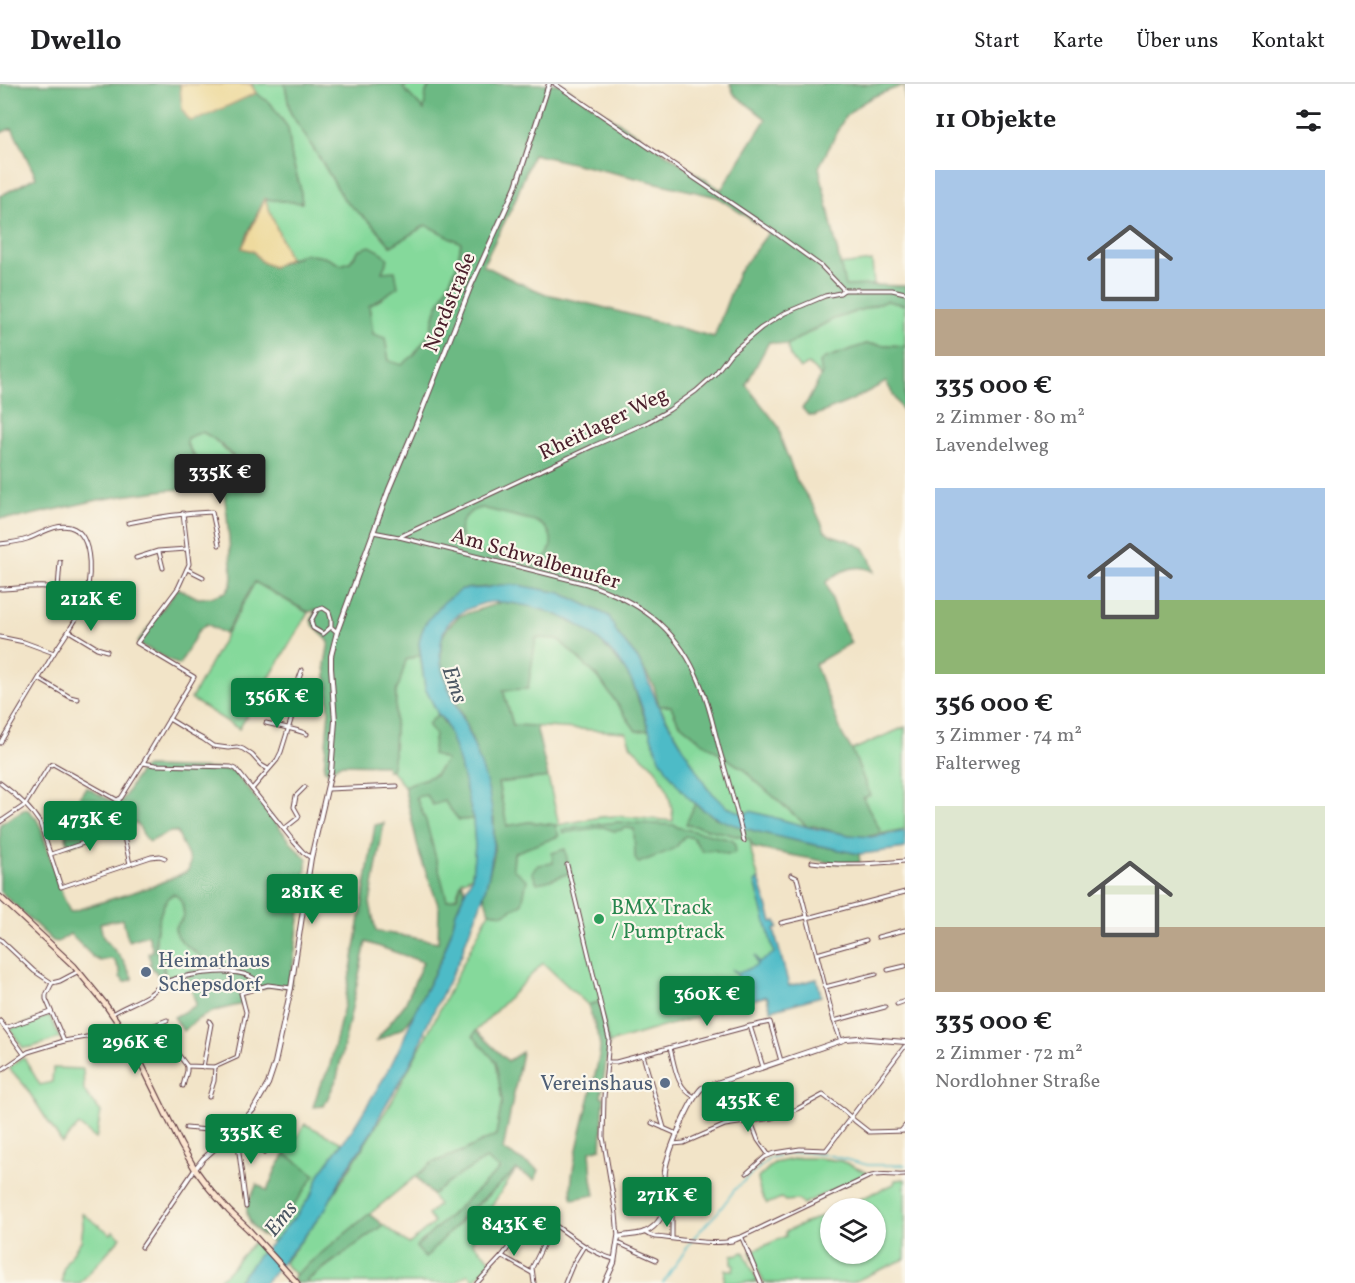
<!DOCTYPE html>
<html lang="de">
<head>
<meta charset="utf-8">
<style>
  body { margin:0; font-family:Vollkorn,serif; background:#f2f2f2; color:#202124; height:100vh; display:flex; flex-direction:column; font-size:22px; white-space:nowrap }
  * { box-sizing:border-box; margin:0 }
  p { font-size:20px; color:#757577 }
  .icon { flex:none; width:33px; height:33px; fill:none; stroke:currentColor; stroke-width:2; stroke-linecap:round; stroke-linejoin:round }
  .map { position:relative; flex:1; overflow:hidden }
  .details { display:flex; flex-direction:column; background:#fff; width:450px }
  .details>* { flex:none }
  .controls { position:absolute; left:820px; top:1114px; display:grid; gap:12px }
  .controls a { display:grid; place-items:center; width:66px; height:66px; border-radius:50%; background:#fff; box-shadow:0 2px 4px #0004; font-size:30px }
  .price { position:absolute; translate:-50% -51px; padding:0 14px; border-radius:6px; background:#0b8043; color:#fff; font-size:20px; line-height:39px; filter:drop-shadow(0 2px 3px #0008) }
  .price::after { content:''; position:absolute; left:50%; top:36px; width:18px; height:14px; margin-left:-9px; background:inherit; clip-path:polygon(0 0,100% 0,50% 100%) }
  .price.current { background:#222; color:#fff }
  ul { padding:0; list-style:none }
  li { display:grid; align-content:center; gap:12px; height:318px; padding:0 30px }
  li span { display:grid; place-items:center; height:186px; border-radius:0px; color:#555 }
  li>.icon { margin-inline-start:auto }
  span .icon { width:108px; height:108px; fill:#fffc; stroke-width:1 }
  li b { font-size:26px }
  h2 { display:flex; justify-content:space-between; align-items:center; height:72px; padding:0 30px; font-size:26px }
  header { display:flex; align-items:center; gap:36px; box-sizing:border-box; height:84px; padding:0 30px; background:#fff; border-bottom:2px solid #e0e0e0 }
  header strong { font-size:28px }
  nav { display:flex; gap:33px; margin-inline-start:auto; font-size:21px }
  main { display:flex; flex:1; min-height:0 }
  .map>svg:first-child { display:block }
  .green { fill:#85d99b; stroke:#687c63; stroke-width:1.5 }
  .forest { fill:#6cb983; stroke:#5b6c57; stroke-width:1.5; fill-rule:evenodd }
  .sand { fill:#eeda9e; stroke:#9c7c64; stroke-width:1.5 }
  .water { fill:#4ebbc7; stroke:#4c6d79; stroke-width:1.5 }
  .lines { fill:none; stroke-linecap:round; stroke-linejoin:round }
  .stream { stroke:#4ebbc7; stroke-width:1.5 }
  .minor-casing { stroke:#633d43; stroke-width:5 }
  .tertiary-casing { stroke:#633d43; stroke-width:6 }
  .secondary-casing { stroke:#633d43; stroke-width:7 }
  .minor { stroke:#fff; stroke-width:3 }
  .tertiary { stroke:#fff; stroke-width:4 }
  .secondary { stroke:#fce5cf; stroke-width:4.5 }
  .leisure-dot { fill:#2e9e5b; stroke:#fbf7ec; stroke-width:2 }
  .service-dot { fill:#5c6f8a; stroke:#fbf7ec; stroke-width:2 }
  .labels { text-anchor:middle; stroke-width:4.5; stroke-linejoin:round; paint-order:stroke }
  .street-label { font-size:21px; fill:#4a1f2b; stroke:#fbf7ec }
  .leisure-label { font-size:21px; fill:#27864d; stroke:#fbf7ec; text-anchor:start }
  .service-label { font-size:21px; fill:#4e5e75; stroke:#fbf7ec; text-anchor:start }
  .water-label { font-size:22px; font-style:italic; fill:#4b5662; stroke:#fbf7ec }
</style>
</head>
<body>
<header>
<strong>Dwello</strong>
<nav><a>Start</a><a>Karte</a><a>Über uns</a><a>Kontakt</a></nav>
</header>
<main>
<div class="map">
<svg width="905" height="1199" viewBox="0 0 905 1199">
  <rect width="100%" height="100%" fill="#fbf7ec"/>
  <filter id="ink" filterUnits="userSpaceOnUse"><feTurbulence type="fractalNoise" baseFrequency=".0167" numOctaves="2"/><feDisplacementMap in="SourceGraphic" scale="12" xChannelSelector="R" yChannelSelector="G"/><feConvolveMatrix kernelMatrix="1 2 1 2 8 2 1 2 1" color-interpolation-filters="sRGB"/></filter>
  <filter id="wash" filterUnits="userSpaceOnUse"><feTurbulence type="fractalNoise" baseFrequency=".008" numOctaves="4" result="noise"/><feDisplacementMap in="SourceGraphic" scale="24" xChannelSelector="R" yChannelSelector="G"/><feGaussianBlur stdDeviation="1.35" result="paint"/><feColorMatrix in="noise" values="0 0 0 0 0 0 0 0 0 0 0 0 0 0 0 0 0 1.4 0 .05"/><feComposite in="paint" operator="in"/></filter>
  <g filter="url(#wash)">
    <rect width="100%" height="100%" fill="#f2e4c8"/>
    <g class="green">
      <polygon points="251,0 285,0 290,28 322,78 345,117 372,140 391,162 426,141 461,159 457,181 436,226 430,249 414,271 402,281 389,277 385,255 373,250 369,222 383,214 382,189 359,166 350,178 341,181 325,173 304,170 289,175 265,115 302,119 300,103 292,75 288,44 271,20 256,9"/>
      <polygon points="408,0 431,0 426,8 424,27 403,4"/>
      <polygon points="872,177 874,201 845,203 840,181"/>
      <polygon points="887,217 905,221 905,262 866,260 822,290 820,294 819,290 808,280 800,285 790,272 787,261 831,236"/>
      <polygon points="202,348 212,353 240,381 250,398 213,402 187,360 186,354"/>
      <polygon points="534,393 565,492 405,453"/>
      <polygon points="255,498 308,529 239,645 191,615"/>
      <path d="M536,554H557L599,594L636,647L649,646C658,675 675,698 695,720L687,740L750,755L752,771L789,902L817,895L821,912L771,926L766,912L609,959L599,918L588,921L543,879L476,947L473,952L496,978L502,1017L496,1051L460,1069L432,1079L295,1191L284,1179L318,1135L392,1017L436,933L489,828L504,830L513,785L514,769L557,741L529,738L507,742L498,698L548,693L559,741L601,733L617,732L673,737L672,725L667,705L655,684L631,662L626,648L513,641L503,606Z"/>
      <polygon points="420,571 425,604 438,630 429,640 435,651 433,670 447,676 435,691 404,702 391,686 394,670 396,608 406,576"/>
      <polygon points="659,622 671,622 678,638 701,657 737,681 745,685 749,691 808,743 750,727 745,731 727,723 707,704"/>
      <polygon points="905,643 905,745 880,750 880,746 863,714 870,711 852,666"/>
      <polygon points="426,710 444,717 459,736 473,735 475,762 472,792 462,797 456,813 447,817 425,737 415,712"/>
      <path d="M173,810C183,813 183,823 184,832L175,844C176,857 193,866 202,873V875L187,890L167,893C163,887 165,886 164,879C162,873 156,870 156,863C155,849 160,817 173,810Z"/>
      <polygon points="50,932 60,954 32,963 23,964 11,946 12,944"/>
      <polygon points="22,974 25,975 40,1001 52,998 53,984 83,985 84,1007 101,1028 96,1055 79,1041 62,1059 25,1002 9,984"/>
      <polygon points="305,1040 342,1059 320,1089 313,1108 300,1127 272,1159 267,1153 260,1150 250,1139 257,1100 267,1107 276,1085"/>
      <polygon points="799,1074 818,1074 841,1077 868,1089 803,1120 798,1116 785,1117 781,1114 767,1120 760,1108 758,1094 774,1079"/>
      <polygon points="486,1075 500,1085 416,1163 425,1173 470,1128 516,1086 475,1146 473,1159 493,1178 474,1196 468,1190 455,1199 308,1199 307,1197 383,1141 409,1160 434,1139 428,1131 438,1121 432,1111 456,1093"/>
      <polygon points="905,1095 905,1175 851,1199 764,1199 750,1168 786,1152 785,1148 831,1128 831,1170 876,1170 876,1125 838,1125 894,1100 895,1096"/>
      <polygon points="82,1129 111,1150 113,1147 121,1153 80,1199 62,1199 63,1186 66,1178 81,1157 83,1142"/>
      <polygon points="254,1158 263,1168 236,1199 214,1199 226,1190"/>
      <polygon points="744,1168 758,1198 724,1199 725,1186 733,1186 734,1181 732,1181 732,1171 740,1170 740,1169"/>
    </g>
    <g class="forest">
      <path d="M0,0H180L181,12L232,19L256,9L271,20L288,44L292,75L300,103L302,119L265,115L253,138L242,164L253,167L262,178L273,183L304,170L325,173L341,181L350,178L359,166L370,162L383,169L388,175L382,188L395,187L398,203L369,222L373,250L385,254L389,277L402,281L414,271L430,249L436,226L457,182L461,159L426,141L391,162L372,140L345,117L322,78L290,28L285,0H408L403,4L424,26L426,8L431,0H561L721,106L766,35L734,10L730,0H905V18L904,1L872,13L859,21L845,33L819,83L845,202L874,201L905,202V221L887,217L831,236L787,261L769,258L746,301L779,343L782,358L797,397L814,423L825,447L831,451L847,456L864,464L870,475L874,488C857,478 840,486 826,498L838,532L851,559L815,580L843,652L852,666L870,711L863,714L880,746L879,750C859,757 833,747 813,742L808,743L749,691L745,685L737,681L701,657L678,638L671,622H659L654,603L638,575L617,549L609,532L561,509L518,501L462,505L454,512L419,559L420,571L406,576L400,598L396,608L394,670L391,686H387L386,681L340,680L328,688L324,685L329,626L325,580L329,558C322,548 316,548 311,537L315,527L314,526L310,528L304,526L255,498L225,550L207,540L199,546L179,581L137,559L178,504L198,514L211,513L226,508L231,501L232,493L227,431L223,403L167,406L129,411L98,416L18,434H0V112L36,93L12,44L0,49ZM533,70L717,113L769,148L738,189L714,253L598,222L546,210L517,198L483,181L514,119ZM202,348C221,357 242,379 250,399L213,402L187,361V354ZM482,424L535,437C557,447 556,468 536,480L535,483L478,469C452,458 456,429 482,424Z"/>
      <polygon points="866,260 905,262 905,329 904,330 886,298 850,317 814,332 808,331 802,324 808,317 822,290 820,279 823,275"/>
      <polygon points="502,518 526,521 553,529 587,546 602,559 624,584 632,598 649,646 636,647 599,594 558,555 536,554 528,605 503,606 513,641 536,642 548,693 498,699 507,742 529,738 555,741 559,752 514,769 513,785 527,796 522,820 504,830 489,828 484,811 494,771 494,735 484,691 469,646 444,589 441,577 441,555 448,543 459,532"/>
      <path d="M438,630C461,658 464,701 473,735L459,736L444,717L433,721L426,711L416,713L426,737L447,816L457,813L462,797L465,807L456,828L451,848L441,875L414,929L404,943L375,958L405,920L423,878L366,858L337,994L324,1022L313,1023L320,1001L329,985L344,922L356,858L375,741L384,739L370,819L376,847L438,858L439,823L420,772L404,702L435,691L446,676L432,670L435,651L428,640Z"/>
      <path d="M146,683L229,685L234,687L295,763L307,775L290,903L270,902L240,910L243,920L214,927L198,935L183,947L174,933L195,922L196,920L188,895L184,893L164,898L149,880L151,879L148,869L153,867L148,851L128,857L123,835L100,839L103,853L123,876L133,895L125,898L120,893V887L114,876L110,875L100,877L94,874L70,850L58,858L53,857L0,807V740L25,725L28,726L36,734L41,744L61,807L70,828L153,802L186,788L189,785L190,777L177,748H170L149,758C143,754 140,740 135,739C132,739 129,741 126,742C124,736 118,734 116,729C104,729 92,731 81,734L80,736L82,741L85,745L90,746L97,752L68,762C66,748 63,738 56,726L61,714H64L72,720H75L86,703L115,719H119C130,710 133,690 146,683ZM173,810C183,813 183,823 184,832L175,844C176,857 193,866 202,873V875L187,890L167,893L163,888L164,879C161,875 158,871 156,866C154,852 160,817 173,810Z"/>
      <polygon points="695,720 716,734 752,746 805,759 859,770 860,779 833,779 754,764 749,755 686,740"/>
      <path d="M618,738L675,741L677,743L732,756C736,762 739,771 728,770C724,770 722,768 718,767C713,765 707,766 702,767L693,754L685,752C682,755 679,760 676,763C668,769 649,774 639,779L637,778L635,773L634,745L626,744L621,746L614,747L603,743L563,749L562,746L574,743Z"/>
      <polygon points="565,765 570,789 547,797 537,799 532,788 538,781 553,779 552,769"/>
      <path d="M599,918L609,959L601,1013H604L601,1064L590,1067L592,1095L595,1111L573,1115C563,1097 598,993 600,965C601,956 591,931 588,921Z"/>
      <polygon points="476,947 508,977 522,968 503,1066 539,1086 535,1096 516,1086 469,1127 425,1174 416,1163 500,1085 486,1075 456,1093 432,1111 416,1093 432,1079 463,1067 496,1051 502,1017 496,978 473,952"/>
      <path d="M285,1070L299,1079L315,1091L295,1120L267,1153C256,1148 245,1136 247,1122C249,1115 254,1107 257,1100L267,1107L276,1085Z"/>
      <polygon points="369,1130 383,1141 307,1196 308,1199 296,1199 293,1196 295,1191"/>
    </g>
    <g class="sand">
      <polygon points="180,0 251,0 256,9 202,34 190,37 182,26"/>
      <polygon points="265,115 289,175 273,183 262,178 253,167 242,164"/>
    </g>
    <g class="water">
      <path d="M500,501H518L561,509L609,532L617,549L638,575L644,587L659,623L707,704L727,723L745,730L750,727L808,743L849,751L872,753L905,747V764L870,769L859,770C835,765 812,760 788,755C756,747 722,742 696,720C679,707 660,678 653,658C646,638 641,617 632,598C614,562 580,537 543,526C527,521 501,516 485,519C467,524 445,534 442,554C435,586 451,608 463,635C476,666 490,700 493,734C496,766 488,803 476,832C471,845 465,856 462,870L426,943L418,965L406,988L384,1024L373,1046L342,1093L326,1124L303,1154L265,1199H237L259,1171L272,1159L300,1127L313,1108L320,1089L354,1043L388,987L404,954L414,929L442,874L451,848L456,828L472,792L475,762L473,735L459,677L449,648L445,638L438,630L425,604L419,559L421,550L425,540L433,530L444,518L462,505L485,504Z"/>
      <polygon points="759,795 772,838 776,837 778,844 774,846 789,902 817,895 821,912 771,926 767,912 738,920 735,917 739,908 735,899 738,892 731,885 739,889 757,881 755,871 759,879 774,869 755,798"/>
    </g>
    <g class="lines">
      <polyline class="stream" points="663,1199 695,1152 718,1128 736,1104 770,1074 777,1072 802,1068 828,1071 868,1081 905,1081"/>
    </g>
  </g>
  <g filter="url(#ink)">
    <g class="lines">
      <defs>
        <g id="minor">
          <polyline points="555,0 774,148 821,182 844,206"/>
          <path d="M128,439C156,433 183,429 212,428L219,461"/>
          <path d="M373,448L399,453L587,500C637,516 674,542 696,590C707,613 713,640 719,664C728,695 737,726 744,757"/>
          <polyline points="399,453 593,362 646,339 669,326 696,307 715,290 731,269 761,244 785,229 825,212 840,209 844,206 892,206 905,209"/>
          <path d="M0,460C9,459 18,458 27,455C41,450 56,439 70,443C96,450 91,503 83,522C76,538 64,553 54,569C36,599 18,629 0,659"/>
          <polyline points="159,468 163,484"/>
          <polyline points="136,474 158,467 187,465"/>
          <polyline points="187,485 203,493"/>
          <polyline points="58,504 60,478"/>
          <path d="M0,505C29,504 61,496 85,517"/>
          <polyline points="331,543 323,550 313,544 311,537 317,526 323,524 329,528 331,535 331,543 337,548"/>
          <polyline points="69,547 97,564 107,567"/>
          <polyline points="0,553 24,558 54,569"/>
          <polyline points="39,595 70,613 78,615"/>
          <polyline points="169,635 192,649 203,655 213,662 228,664 237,663 243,665 252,671 261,681 268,685"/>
          <path d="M266,639C278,642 296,645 307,650"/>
          <polyline points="143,679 194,593 137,559 178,504 189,480 183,429"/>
          <path d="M0,699C15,710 30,723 40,739L61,803L151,773L160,772L165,774"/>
          <polyline points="252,705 277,676 281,668 295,623 296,603 302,586"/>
          <polyline points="328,705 397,702"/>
          <polyline points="119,715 119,731 130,780"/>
          <polyline points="0,738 25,721 49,682 53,680 117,716 121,714 143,679 155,681 231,683 236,685 294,758 303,768 311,774"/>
          <polyline points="284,745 298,734 299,732 294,723 296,712 305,703"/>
          <polyline points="51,770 122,746"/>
          <path d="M812,778C842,782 874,780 905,777"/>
          <polyline points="567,781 609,955 604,1013 603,1053 616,1130 618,1153"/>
          <polyline points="791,791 797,794 834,937 841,957"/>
          <polyline points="781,839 807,833 811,833 905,808"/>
          <polyline points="878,853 905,846"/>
          <polyline points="0,855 34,887 52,899 60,897 79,887"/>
          <polyline points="817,870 866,856"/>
          <polyline points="888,886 905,882"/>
          <polyline points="52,899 46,911 46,915 64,957"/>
          <polyline points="825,903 876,890"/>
          <polyline points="897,920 905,917"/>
          <path d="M112,930C124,922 138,918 150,910C155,907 158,902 164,899C182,890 253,878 260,903"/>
          <polyline points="0,937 24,970"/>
          <polyline points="834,937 885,923"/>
          <polyline points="156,941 187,982 215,983 237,973 246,928 241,909 268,901 291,904"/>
          <polyline points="751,942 770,938 781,977"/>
          <polyline points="5,944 51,928"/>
          <polyline points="129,957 143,950 145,945 167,936"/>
          <path d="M670,964C675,982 676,1004 695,1013"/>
          <polyline points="643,971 664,1044"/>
          <polyline points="607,978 616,978 750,942 763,983"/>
          <polyline points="203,983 211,940 209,937"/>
          <polyline points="0,987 28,968 64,957 109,949 120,943"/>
          <polyline points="183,1002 187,987 187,982"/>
          <polyline points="209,1013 214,997 215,983"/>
          <polyline points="751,1038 758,1056 768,1070"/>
          <polyline points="652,1039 677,1050"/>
          <polyline points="186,1044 218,1047 227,1053"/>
          <polyline points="901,1047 905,1042"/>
          <polyline points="230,1051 238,1061 246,1123"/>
          <polyline points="673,1060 684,1059 725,1041 772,1034 797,1025 823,1011 844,1027 855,1037 869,1048 905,1047"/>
          <path d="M238,1061C253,1059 253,1058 264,1069"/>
          <polyline points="747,1089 765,1073 775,1069 800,1065 826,1066 905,962"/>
          <polyline points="667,1120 672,1129 672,1154"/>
          <path d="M644,1148L649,1151L655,1153C674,1154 728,1165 741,1153L868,1093C882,1088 890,1092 905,1091"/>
          <polyline points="742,1154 761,1199"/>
          <polyline points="729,1156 741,1153"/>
          <polyline points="618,1159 656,1176"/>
          <polyline points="142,1163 195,1085"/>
          <polyline points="502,1172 532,1189"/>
          <path d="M477,1199L502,1172L517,1152L531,1127C560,1140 582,1167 614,1175"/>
          <polyline points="534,1199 532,1184 553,1141"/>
          <polyline points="565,1199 573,1180 584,1162"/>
        </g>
        <g id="tertiary">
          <polyline points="195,1085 203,1075 230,1051 253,1026 268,1000 275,979 291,904 311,774 331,688 335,637 331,584 331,572 337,548 389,405 421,329 470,204 516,102 549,0"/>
          <path d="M605,1199L614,1179L618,1153C628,1150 640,1152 649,1146C663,1137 668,1121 666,1106C665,1099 664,1094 665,1087C667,1070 690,1015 702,1004L846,955L858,954L905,958"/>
        </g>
        <polyline id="secondary" points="0,813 74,882 105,920 121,943 138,973 181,1061 195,1085 209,1104 229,1127 248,1145 297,1199"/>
      </defs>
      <use href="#minor" class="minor-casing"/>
      <use href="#tertiary" class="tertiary-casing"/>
      <use href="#secondary" class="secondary-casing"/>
      <use href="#minor" class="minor"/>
      <use href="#tertiary" class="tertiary"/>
      <use href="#secondary" class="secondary"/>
    </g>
  </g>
  <circle class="leisure-dot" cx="599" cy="835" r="6"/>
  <g class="service-dot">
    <circle cx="146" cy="888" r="6"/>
    <circle cx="665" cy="999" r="6"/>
  </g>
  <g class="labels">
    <g class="street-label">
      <text transform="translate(449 218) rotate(-68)" y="7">Nordstraße</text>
      <text transform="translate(603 339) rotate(-26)" y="7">Rheitlager Weg</text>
      <text transform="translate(536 474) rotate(16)" y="7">Am Schwalbenufer</text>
    </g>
    <g class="leisure-label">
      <text x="611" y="830">BMX Track<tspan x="611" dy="24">/ Pumptrack</tspan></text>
    </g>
    <g class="service-label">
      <text x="158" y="883">Heimathaus<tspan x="158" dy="24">Schepsdorf</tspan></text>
      <text x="653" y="1006" text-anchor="end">Vereinshaus</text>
    </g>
    <g class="water-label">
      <text transform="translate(456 600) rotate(71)" y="8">Ems</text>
      <text transform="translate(280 1134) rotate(-51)" y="8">Ems</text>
    </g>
  </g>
</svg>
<div class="controls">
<a><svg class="icon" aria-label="layers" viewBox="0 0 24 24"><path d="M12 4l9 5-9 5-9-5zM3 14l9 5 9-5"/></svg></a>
</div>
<b class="price current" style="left:220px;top:421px">335K €</b>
<b class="price" style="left:91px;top:548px">212K €</b>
<b class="price" style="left:277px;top:645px">356K €</b>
<b class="price" style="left:90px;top:768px">473K €</b>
<b class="price" style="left:312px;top:841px">281K €</b>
<b class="price" style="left:707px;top:943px">360K €</b>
<b class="price" style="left:135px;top:991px">296K €</b>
<b class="price" style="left:748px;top:1049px">435K €</b>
<b class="price" style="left:251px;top:1081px">335K €</b>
<b class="price" style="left:667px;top:1144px">271K €</b>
<b class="price" style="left:514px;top:1173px">843K €</b>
</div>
<section class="details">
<h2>11 Objekte<svg class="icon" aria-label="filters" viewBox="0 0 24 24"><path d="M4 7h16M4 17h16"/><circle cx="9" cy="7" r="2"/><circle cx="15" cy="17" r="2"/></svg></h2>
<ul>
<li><span style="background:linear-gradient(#a9c7e8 75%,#b9a48a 0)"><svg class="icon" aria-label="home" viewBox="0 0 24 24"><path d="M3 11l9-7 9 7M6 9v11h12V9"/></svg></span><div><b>335 000 €</b><p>2 Zimmer · 80 m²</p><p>Lavendelweg</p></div></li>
<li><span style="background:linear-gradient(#a9c7e8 60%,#8fb573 0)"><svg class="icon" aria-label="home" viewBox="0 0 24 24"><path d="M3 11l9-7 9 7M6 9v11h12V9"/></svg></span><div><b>356 000 €</b><p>3 Zimmer · 74 m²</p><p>Falterweg</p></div></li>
<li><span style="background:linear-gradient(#dfe7d0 65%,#b9a48a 0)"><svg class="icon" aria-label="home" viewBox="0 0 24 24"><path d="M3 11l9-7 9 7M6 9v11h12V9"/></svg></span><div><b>335 000 €</b><p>2 Zimmer · 72 m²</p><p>Nordlohner Straße</p></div></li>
</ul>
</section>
</main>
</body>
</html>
